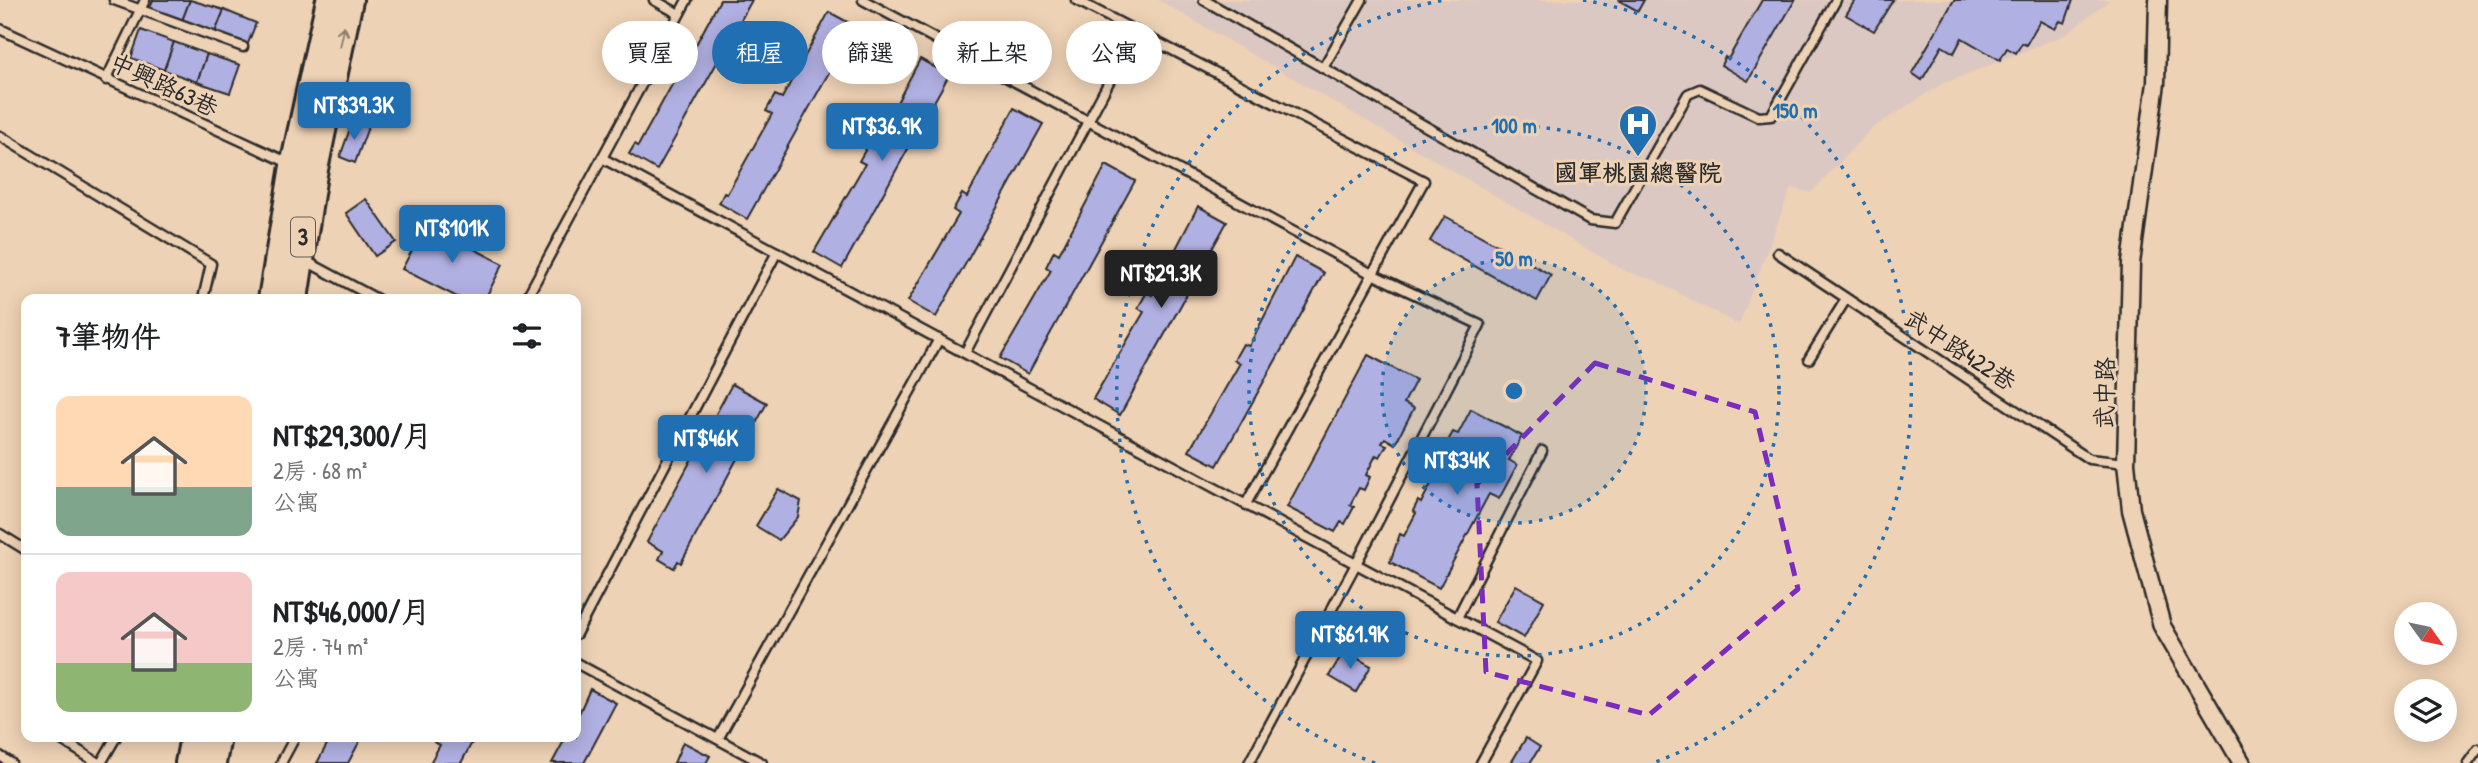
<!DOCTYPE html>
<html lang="zh-TW">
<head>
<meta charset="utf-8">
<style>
  body { margin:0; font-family:"Patrick Hand","LXGW WenKai TC",sans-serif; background:#f6f6f6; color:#202124; height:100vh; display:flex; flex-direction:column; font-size:26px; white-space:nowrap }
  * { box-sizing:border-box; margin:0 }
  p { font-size:23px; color:#757577 }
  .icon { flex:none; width:38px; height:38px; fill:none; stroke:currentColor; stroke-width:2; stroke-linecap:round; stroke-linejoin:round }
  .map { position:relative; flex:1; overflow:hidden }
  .details { position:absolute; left:21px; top:294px; width:560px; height:448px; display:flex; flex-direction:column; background:#fff; border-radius:14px; box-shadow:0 4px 18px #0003 }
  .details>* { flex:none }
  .banner { position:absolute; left:602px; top:21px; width:665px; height:63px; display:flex; gap:14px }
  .needle { width:46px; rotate:123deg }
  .fabs { position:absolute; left:2394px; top:602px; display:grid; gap:14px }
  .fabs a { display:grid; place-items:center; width:63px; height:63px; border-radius:50%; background:#fff; box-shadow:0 4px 18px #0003; font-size:35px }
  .price { position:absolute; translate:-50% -60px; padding:0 16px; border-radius:7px; background:#1f6fb2; color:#fff; font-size:23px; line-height:46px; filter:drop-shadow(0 2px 4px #0008) }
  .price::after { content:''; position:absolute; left:50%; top:42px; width:21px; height:16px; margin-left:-10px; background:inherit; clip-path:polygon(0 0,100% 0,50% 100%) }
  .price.selected { background:#222; color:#fff }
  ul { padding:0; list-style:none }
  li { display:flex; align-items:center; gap:21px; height:175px; padding:0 35px }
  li+li { border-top:2px solid #e0e0e0 }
  li span { display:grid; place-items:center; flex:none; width:196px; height:140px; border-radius:14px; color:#555 }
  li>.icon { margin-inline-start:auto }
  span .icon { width:84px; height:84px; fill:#fffc; stroke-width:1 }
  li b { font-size:30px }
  h2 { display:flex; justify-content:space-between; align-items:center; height:84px; padding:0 35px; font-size:30px }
  .pill { padding:0 24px; border-radius:32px; background:#fff; box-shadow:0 4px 18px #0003; font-size:24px; line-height:63px }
  .pill.selected { background:#1f6fb2; color:#fff }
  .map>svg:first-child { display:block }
  .built { fill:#dcc8c2 }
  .building { fill:#b1b0e2; stroke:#2b2b2b; stroke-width:2 }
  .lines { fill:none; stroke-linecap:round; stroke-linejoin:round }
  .lane-casing { stroke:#2b2b2b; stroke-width:13 }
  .street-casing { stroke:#2b2b2b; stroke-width:21 }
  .primary-casing { stroke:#2b2b2b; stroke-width:32 }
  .lane { stroke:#eed2b5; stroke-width:8 }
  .street { stroke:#eed2b5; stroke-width:16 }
  .primary { stroke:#eed2b5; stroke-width:26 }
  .oneway { stroke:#8c7e70 }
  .marked { fill:none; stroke:#7b2cbf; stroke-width:5; stroke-dasharray:14 9; stroke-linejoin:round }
  .ring { fill:none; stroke:#1f6fb2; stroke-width:3.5; stroke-dasharray:3.5 7 }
  .labels { text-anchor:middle; stroke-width:6; stroke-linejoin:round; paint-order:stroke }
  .shield { fill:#eed2b5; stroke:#665d54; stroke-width:2 }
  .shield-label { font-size:23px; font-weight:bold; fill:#2b2b2b }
  .street-label { font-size:24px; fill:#2b2b2b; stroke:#eed2b5 }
  .poi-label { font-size:24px; font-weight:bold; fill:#2b2b2b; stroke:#eed2b5 }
  .centre { fill:#1f6fb2; stroke:#eed2b5; stroke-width:3.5 }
  .ring-label { font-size:21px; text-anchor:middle; font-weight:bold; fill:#1f6fb2; stroke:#eed2b5; stroke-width:6; stroke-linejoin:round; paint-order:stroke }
</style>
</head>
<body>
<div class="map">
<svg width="2478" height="763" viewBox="0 0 2478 763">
  <rect width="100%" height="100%" fill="#eed2b5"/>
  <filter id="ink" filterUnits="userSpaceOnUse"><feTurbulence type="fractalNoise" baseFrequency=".0143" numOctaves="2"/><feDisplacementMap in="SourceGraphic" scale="14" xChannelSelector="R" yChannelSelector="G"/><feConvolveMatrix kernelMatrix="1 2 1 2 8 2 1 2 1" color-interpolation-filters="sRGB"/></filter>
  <g filter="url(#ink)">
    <polygon class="built" points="1158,0 2110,0 2065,35 1942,84 1871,129 1811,193 1791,188 1739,325 1656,281 1625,271"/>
    <g class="building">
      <polygon points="153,0 190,0 180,26 148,13"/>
      <polygon points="190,0 224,10 213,38 180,26"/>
      <polygon points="720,0 752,0 657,170 629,154 635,144 638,146 683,65 677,62 686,46 693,50"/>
      <polygon points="1618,0 1644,0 1638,11"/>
      <polygon points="1762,0 1795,0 1748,81 1721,65 1725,57 1728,59"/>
      <polygon points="1855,0 1893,0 1874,31 1846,15"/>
      <polygon points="1954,0 2073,0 2065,23 2060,21 2055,29 2040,21 2026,45 2022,43 2016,53 2007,48 2000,60 1962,38 1954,53 1942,46 1922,80 1912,73"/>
      <polygon points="224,10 256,23 245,51 213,38"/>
      <polygon points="829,12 855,26 747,219 719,203 724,193 727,194 772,114 766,111 775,95 782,98"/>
      <polygon points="141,30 174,42 164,70 131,58"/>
      <polygon points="174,42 207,54 197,82 164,70"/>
      <polygon points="207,54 240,65 230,93 197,82"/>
      <polygon points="920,59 949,75 842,268 814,252 865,164 859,161 868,145 873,148"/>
      <polygon points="1014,108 1043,124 936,317 908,301 959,214 953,210 962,194 967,197"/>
      <polygon points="353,120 368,127 355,163 340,157"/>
      <polygon points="1106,165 1135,181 1028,374 1000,358 1051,270 1046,267 1054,251 1059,254"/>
      <polygon points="366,199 396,242 375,256 346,213"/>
      <polygon points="1198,206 1227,222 1120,415 1093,399 1144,312 1138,308 1147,292 1152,295"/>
      <polygon points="1445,216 1551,275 1537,301 1430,241"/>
      <polygon points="426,224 503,264 485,299 461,299 402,269"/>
      <polygon points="1295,257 1324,273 1217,466 1189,451 1240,363 1234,360 1243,344 1249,346"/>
      <polygon points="1368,355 1416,380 1404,403 1414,408 1395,444 1385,438 1382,443 1387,445 1380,457 1376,455 1366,475 1370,477 1364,490 1359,488 1350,505 1354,507 1345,524 1341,522 1335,532 1287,507"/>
      <polygon points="732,384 767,403 681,563 678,561 674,568 659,559 663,551 647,542"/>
      <polygon points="1471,409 1522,436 1509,460 1517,465 1499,499 1489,494 1439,588 1390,562 1400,534 1404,536 1416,513 1413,511 1418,501 1421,503 1432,482 1428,480 1435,468 1439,470 1450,448 1445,446 1453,432 1458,434"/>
      <polygon points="778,489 801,501 798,517 779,540 756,526"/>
      <polygon points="1516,585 1544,601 1524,638 1495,622"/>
      <polygon points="1344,651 1371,666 1356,692 1329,676"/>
      <polygon points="590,689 616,703 584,763 552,763 566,737 576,737 576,720"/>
      <polygon points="331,737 362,737 348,763 317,763"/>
      <polygon points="436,737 475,737 461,763 430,763 440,745 434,742"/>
      <polygon points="1526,738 1540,747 1530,763 1511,763"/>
      <polygon points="683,742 710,756 706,763 674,763"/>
    </g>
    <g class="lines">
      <defs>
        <g id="lane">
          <polyline points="114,0 243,47"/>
          <polyline points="654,0 679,14"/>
          <polyline points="863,0 1372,274 1480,325 1356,564 1537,661 1481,763"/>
          <polyline points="1076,0 1424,181 1246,504"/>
          <polyline points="1204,0 1590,220 1615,223 1688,94 1700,89 1759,117 1771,116 1836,0"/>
          <polyline points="0,29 289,163"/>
          <polyline points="1323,68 1362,0"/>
          <polyline points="106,80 145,0"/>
          <polyline points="0,136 211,264 203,299"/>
          <polyline points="602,158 687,0"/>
          <polyline points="1778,253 2089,459 2126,463"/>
          <polyline points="304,260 377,299"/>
          <polyline points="526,299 602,158 1356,564 1249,763"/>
          <polyline points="965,353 1136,31"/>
          <polyline points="1809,359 1846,299"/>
          <polyline points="0,534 26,550"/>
          <polyline points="1457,618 1542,451"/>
          <polyline points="576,634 777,252"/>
          <polyline points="576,663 762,763"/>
          <polyline points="57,737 98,763"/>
          <polyline points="718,739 939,339"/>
          <polyline points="0,756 11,763"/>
          <polyline points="101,763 116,737"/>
          <polyline points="281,763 295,737"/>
          <polyline points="2468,763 2478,749"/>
        </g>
        <polyline id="street" points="2158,0 2156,83 2131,263 2126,463 2131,510 2162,626 2242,763"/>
        <g id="primary">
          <polyline points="272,299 294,166 330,0"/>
          <polyline points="294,299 313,174 349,0"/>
          <polyline points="189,763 194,737"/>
          <polyline points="212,763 217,737"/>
        </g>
      </defs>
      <use href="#lane" class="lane-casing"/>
      <use href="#street" class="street-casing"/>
      <use href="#primary" class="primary-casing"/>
      <use href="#lane" class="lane"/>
      <use href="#street" class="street"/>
      <use href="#primary" class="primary"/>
    </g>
    <defs><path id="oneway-shaft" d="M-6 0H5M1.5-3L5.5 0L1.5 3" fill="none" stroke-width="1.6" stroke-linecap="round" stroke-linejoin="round" transform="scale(1.75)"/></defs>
    <use class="oneway" href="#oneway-shaft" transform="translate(342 36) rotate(-78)"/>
  </g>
  <path class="marked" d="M1595,363L1755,412L1798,589L1649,715L1486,672L1477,484Z"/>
  <circle cx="1514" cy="391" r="132" fill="#1f6fb2" fill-opacity=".12"/>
  <g class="ring">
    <circle cx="1514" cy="391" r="132"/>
    <circle cx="1514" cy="391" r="265"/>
    <path d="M1375 763A397 397 0 0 1 1445 0M1583 0A397 397 0 0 1 1653 763"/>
  </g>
  <defs>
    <symbol id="hospital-pin" viewBox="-11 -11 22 30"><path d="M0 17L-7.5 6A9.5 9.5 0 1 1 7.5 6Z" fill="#1f6fb2" stroke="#eed2b5"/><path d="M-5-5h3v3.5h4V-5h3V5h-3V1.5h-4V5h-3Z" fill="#fff"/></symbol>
  </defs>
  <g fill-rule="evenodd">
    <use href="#hospital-pin" x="1616" y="102" width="44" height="60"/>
  </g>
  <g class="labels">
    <rect class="shield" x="291" y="217.5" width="24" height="39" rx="5"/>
    <g class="shield-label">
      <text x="303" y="245">3</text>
    </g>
    <g class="street-label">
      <text transform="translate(164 85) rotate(25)" y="8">中興路63巷</text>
      <text transform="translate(1960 350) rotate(33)" y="8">武中路422巷</text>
      <text transform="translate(2105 393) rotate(-89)" y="8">武中路</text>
    </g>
    <g class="poi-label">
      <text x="1638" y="181">國軍桃園總醫院</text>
    </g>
  </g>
  <circle cx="1514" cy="391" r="10" class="centre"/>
  <g class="ring-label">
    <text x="1795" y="118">150 m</text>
    <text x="1514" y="133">100 m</text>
    <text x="1514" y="266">50 m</text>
  </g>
</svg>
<div class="fabs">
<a><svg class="needle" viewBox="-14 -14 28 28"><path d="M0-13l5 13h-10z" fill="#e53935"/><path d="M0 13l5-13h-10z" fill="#757577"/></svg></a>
<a><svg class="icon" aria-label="layers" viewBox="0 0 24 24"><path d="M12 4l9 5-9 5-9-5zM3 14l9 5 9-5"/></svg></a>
</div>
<b class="price" style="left:354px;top:142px">NT$39.3K</b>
<b class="price" style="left:882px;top:163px">NT$36.9K</b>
<b class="price" style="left:452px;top:265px">NT$101K</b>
<b class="price selected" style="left:1161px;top:310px">NT$29.3K</b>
<b class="price" style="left:706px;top:475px">NT$46K</b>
<b class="price" style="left:1457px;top:497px">NT$34K</b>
<b class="price" style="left:1350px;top:671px">NT$61.9K</b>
<div class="banner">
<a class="pill">買屋</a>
<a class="pill selected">租屋</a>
<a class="pill">篩選</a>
<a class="pill">新上架</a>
<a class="pill">公寓</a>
</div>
<section class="details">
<h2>7筆物件<svg class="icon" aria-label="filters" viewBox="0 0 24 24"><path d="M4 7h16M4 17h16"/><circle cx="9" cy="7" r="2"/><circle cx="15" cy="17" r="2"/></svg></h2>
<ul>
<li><span style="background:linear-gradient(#ffd9b3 65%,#7fa58c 0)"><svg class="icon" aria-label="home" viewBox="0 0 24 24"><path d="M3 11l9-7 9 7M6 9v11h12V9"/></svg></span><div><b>NT$29,300/月</b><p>2房 · 68 m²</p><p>公寓</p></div></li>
<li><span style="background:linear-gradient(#f6c9c9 65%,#8fb573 0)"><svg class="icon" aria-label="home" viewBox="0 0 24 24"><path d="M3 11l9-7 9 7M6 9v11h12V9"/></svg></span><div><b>NT$46,000/月</b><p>2房 · 74 m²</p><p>公寓</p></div></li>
</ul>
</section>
</div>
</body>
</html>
